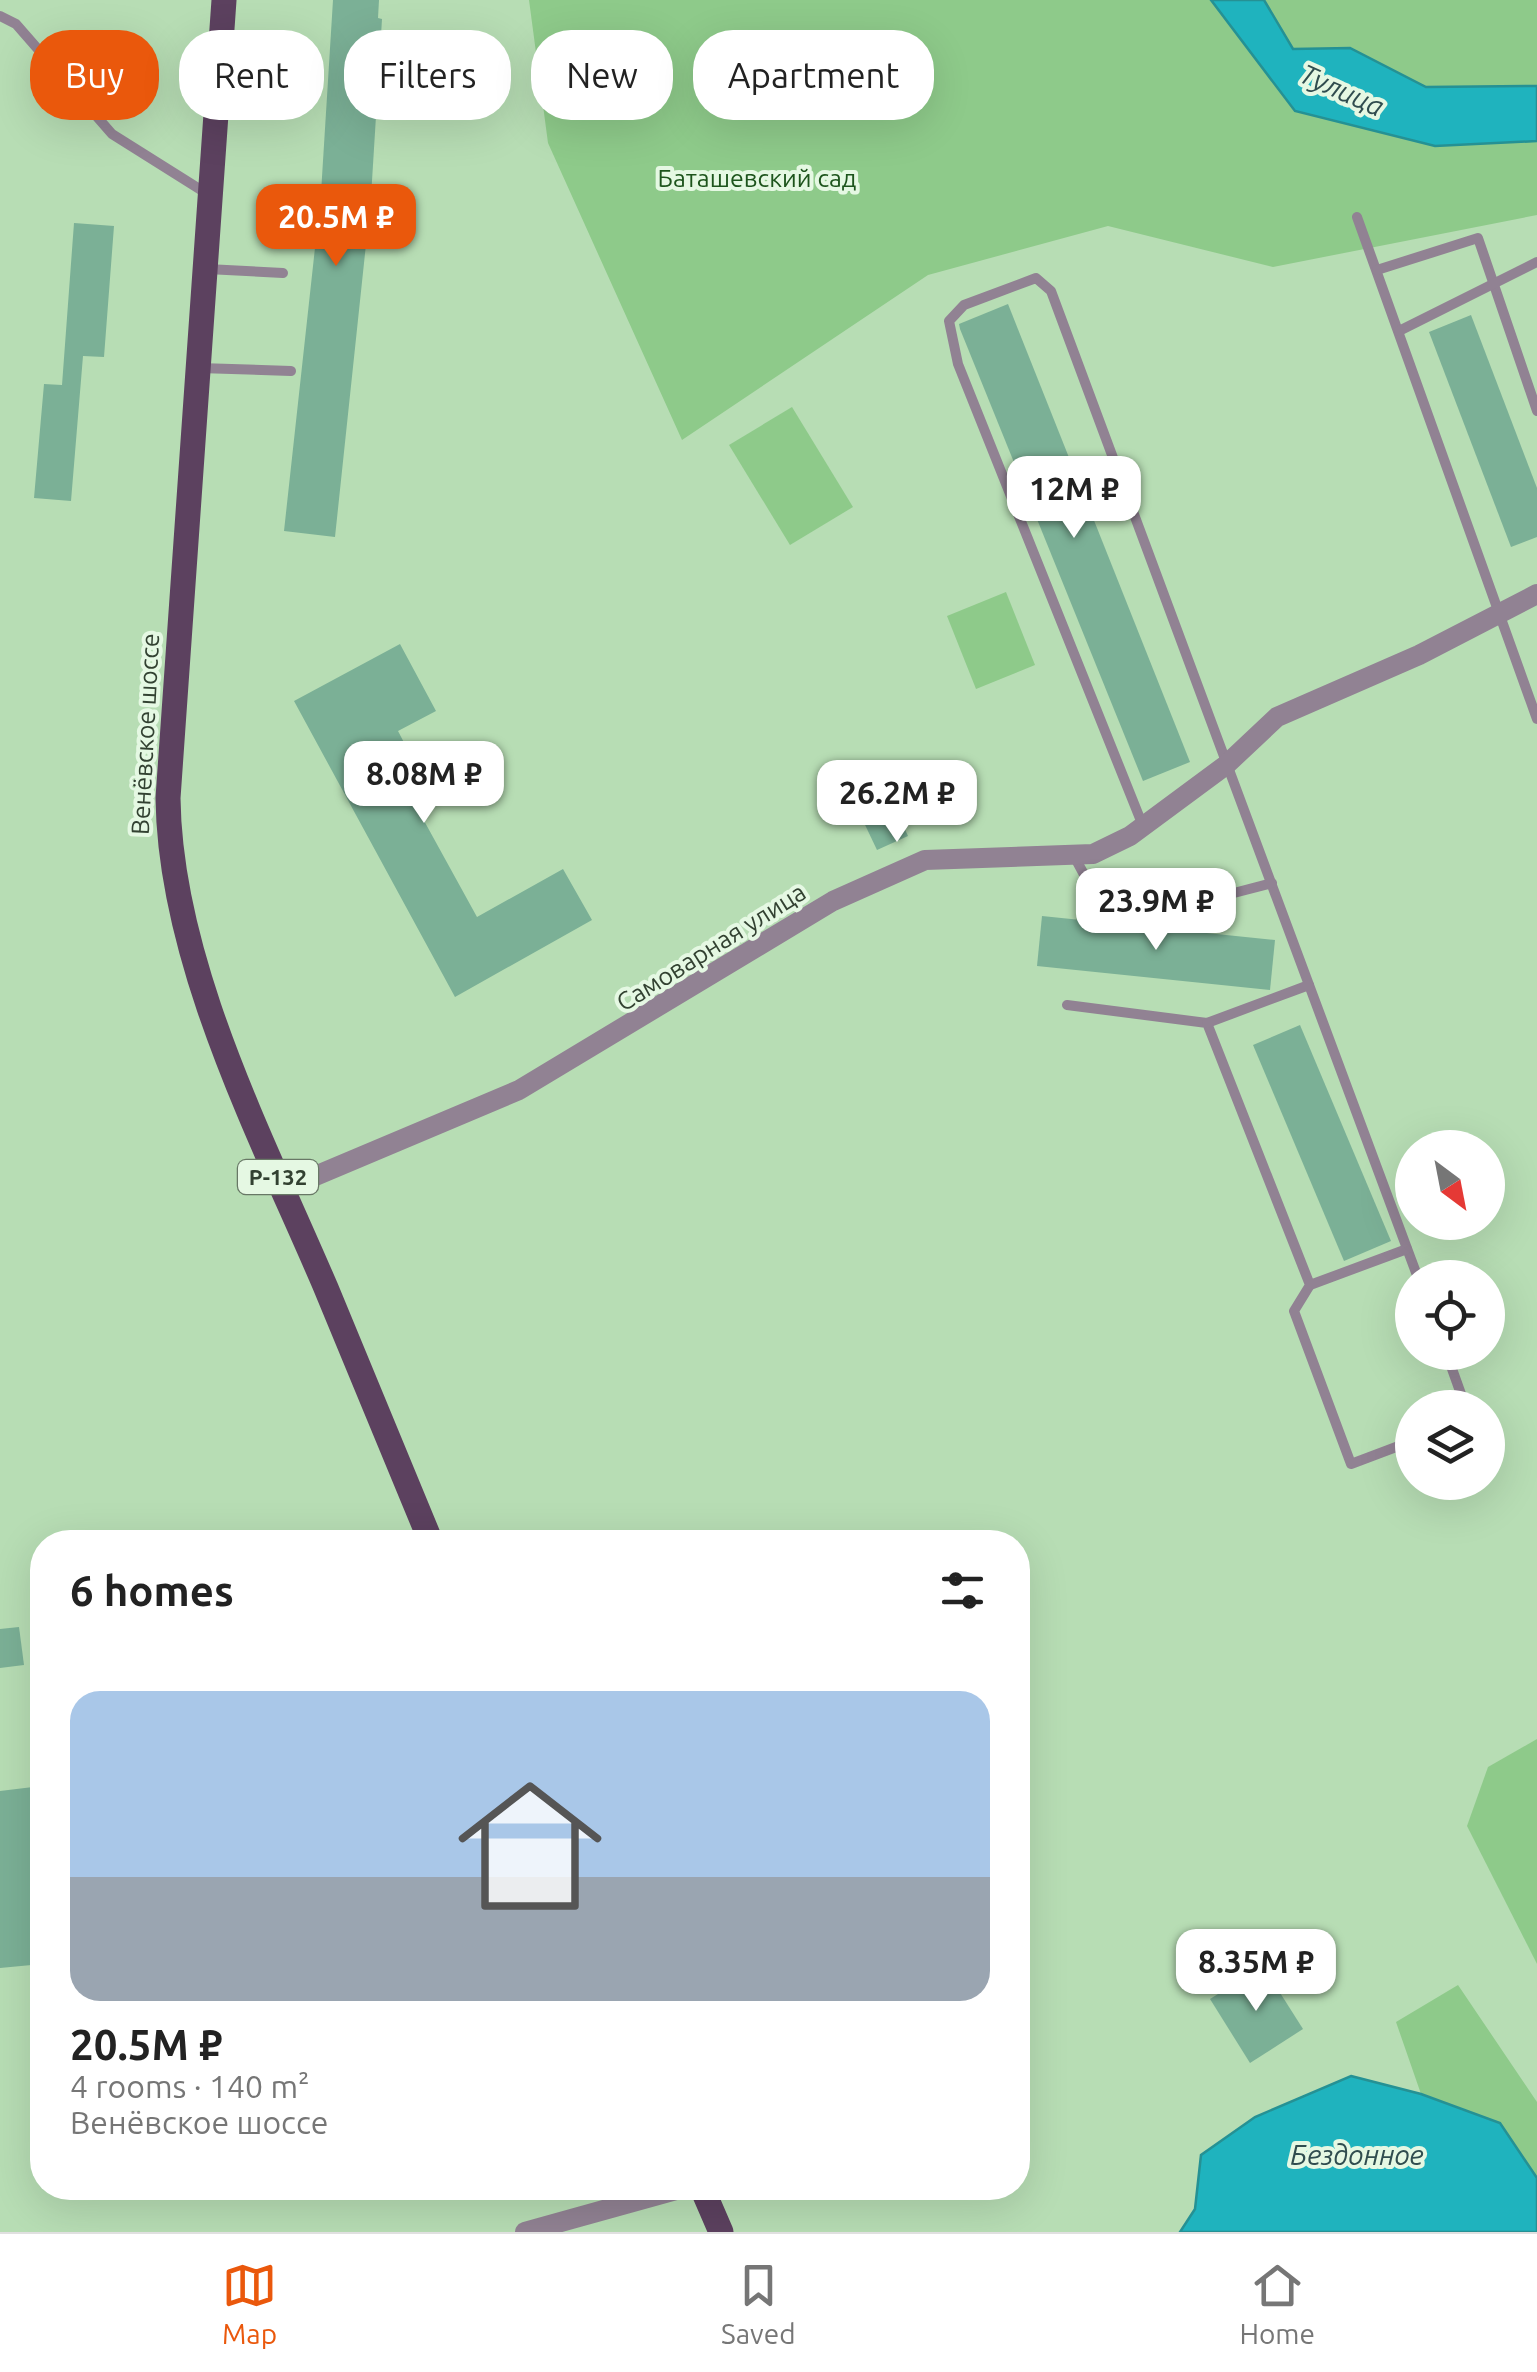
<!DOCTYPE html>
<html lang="en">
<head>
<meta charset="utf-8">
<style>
  body { margin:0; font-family:Ubuntu,sans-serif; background:#f2f2f2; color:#222; height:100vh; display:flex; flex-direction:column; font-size:38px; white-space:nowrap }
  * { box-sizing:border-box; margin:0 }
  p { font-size:32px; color:#767676 }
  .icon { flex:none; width:55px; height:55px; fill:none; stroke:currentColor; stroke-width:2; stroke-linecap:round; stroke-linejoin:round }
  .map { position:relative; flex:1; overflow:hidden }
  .panel { position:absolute; left:30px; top:1530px; width:1000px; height:670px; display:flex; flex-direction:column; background:#fff; border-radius:40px; box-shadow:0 10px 40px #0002 }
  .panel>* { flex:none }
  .hud { position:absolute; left:30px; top:30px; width:1000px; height:90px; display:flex; gap:20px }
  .needle { width:65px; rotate:148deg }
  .fabs { position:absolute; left:1395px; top:1130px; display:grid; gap:20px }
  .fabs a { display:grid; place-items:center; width:110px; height:110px; border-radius:50%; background:#fff; box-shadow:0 10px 40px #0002; font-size:50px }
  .price { position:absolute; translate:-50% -85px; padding:0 22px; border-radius:20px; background:#fff; color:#222; font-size:32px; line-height:65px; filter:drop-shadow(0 2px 5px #0008) }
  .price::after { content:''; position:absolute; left:50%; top:60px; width:30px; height:22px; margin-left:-15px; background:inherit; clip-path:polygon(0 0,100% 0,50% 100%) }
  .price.current { background:#ea580c; color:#fff }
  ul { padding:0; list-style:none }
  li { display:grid; align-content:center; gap:20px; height:530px; padding:0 40px }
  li+li { border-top:2px solid #e0e0e0 }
  li span { display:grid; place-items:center; height:310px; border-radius:30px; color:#555 }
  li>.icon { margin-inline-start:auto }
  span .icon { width:180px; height:180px; fill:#fffc; stroke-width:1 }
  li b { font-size:42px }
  h2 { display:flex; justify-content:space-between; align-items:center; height:120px; padding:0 40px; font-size:42px }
  .tag { padding:0 35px; border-radius:40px; background:#fff; box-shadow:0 10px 40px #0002; font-size:35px; line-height:90px }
  .tag.current { background:#ea580c; color:#fff }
  .menu { display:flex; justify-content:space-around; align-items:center; height:140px; border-top:2px solid #e0e0e0; background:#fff; font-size:28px; color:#767676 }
  .menu a { display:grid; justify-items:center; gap:5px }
  .menu .current { color:#ea580c }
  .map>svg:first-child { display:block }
  .green { fill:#8eca8a }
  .water { fill:#1fb3be; stroke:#259194; stroke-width:2.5 }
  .building { fill:#7bb096 }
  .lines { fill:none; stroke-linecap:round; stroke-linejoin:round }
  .lane { stroke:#918293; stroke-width:10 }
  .street { stroke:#918293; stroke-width:20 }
  .primary { stroke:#5c415f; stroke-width:25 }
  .labels { text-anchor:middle; stroke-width:8; stroke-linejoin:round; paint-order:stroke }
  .shield { fill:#e5f8e3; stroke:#687866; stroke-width:2.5 }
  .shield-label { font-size:22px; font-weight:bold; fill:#324131 }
  .park-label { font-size:25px; fill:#1d541c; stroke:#e5f8e3 }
  .street-label { font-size:25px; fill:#324131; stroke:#e5f8e3 }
  .water-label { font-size:28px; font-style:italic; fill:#304d4f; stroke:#e5f8e3 }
</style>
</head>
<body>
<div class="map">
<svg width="1537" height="2232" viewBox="0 0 1537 2232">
  <rect width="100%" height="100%" fill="#b7ddb4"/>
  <g class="green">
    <polygon points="529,0 1537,0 1537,215 1273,267 1108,226 928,275 682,440 548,143"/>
    <polygon points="792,407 853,507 790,545 729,445"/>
    <polygon points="1006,592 1035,665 976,689 947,616"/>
    <polygon points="1537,1739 1537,1964 1467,1826 1488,1767"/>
    <polygon points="1458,1985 1537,2102 1537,2178 1500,2123 1421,2094 1396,2022"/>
  </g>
  <g class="water">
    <polygon points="1211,0 1264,0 1293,49 1350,48 1426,87 1537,86 1537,141 1435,146 1295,111"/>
    <polygon points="1351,2076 1421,2094 1500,2123 1537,2178 1537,2232 1180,2232 1195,2209 1201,2155 1255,2117"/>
  </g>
  <g class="building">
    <polygon points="333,0 379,0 378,18 382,19 371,197 335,537 284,531 321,193"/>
    <polygon points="74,223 114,226 104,357 83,356 71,501 34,498 44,384 62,385"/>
    <polygon points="1008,304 1190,762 1143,781 960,329 959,324"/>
    <polygon points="1471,315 1537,488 1537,537 1511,547 1429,332"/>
    <polygon points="400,644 436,711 398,731 434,800 417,808 477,917 563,869 592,920 455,997 294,701"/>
    <polygon points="888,793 908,836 877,850 857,808"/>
    <polygon points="1042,916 1275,940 1270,990 1037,966"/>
    <polygon points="1300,1025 1391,1241 1344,1261 1253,1045"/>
    <polygon points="19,1627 24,1665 0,1668 0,1629"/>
    <polygon points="33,1787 42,1883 42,1964 0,1968 0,1791"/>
    <polygon points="1263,1966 1303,2029 1250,2063 1210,1999"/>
  </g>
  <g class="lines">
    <g class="lane">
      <polyline points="0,16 16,24 112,134 209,195"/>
      <polyline points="1357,217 1537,719"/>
      <polyline points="207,269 283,273"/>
      <polyline points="1377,270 1478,238 1537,411"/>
      <polyline points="1399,331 1537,262"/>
      <polyline points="199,368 291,371"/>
      <polyline points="1143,826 958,364 949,321 964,305 1036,278 1051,291 1418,1278"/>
      <polyline points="1074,856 1087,880 1230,894 1272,883"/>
      <polyline points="1067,1005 1207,1023 1310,1285 1294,1311 1351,1464 1412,1441"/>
      <polyline points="1207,1023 1309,985"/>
      <polyline points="1310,1285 1407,1249"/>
      <polyline points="1446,1352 1466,1408"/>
    </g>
    <g class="street">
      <polyline points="282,1190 519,1090 833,901 925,860 1093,854 1130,836 1226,765 1277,717 1419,655 1537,594"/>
      <polyline points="525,2232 683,2188"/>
    </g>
    <g class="primary">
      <path d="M224,0L168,798C170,963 262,1138 326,1288C362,1373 396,1458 431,1542"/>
      <polyline points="702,2188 721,2232"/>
    </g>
  </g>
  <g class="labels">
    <rect class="shield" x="238" y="1160" width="80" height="34" rx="8"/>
    <g class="shield-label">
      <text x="278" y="1185">Р-132</text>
    </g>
    <g class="park-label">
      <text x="757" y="187">Баташевский сад</text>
    </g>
    <g class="street-label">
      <text transform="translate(145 734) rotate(-87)" y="9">Венёвское шоссе</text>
      <text transform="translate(711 947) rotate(-32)" y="9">Самоварная улица</text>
    </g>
    <g class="water-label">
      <text transform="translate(1342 90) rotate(24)" y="10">Тулица</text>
      <text x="1357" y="2165">Бездонное</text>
    </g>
  </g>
</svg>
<div class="fabs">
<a><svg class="needle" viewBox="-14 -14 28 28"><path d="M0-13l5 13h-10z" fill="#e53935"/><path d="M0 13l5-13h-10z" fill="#767676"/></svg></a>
<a><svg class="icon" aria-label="locate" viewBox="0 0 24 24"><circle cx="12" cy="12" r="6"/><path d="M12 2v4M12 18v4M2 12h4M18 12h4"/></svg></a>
<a><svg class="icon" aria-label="layers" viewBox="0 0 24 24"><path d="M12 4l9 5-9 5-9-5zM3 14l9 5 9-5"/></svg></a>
</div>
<b class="price current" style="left:336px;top:269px">20.5M ₽</b>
<b class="price" style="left:1074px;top:541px">12M ₽</b>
<b class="price" style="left:424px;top:826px">8.08M ₽</b>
<b class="price" style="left:897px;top:845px">26.2M ₽</b>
<b class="price" style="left:1156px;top:953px">23.9M ₽</b>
<b class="price" style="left:1256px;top:2014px">8.35M ₽</b>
<div class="hud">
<a class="tag current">Buy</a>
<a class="tag">Rent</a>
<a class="tag">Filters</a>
<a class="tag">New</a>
<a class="tag">Apartment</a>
</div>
<section class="panel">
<h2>6 homes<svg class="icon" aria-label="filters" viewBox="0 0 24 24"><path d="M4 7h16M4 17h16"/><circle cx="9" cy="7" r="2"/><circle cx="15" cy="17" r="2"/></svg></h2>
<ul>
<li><span style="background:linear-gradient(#a9c7e8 60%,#9aa5b1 0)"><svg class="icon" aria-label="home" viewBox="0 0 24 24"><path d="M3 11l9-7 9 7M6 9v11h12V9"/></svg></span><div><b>20.5M ₽</b><p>4 rooms · 140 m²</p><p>Венёвское шоссе</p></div></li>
</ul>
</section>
</div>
<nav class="menu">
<a class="current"><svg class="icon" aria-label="map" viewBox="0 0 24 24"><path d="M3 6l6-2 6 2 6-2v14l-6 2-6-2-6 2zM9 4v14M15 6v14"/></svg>Map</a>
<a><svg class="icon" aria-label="saved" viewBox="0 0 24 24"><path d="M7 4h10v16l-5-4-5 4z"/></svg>Saved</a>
<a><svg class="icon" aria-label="home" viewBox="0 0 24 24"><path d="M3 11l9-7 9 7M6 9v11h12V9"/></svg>Home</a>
</nav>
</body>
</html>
